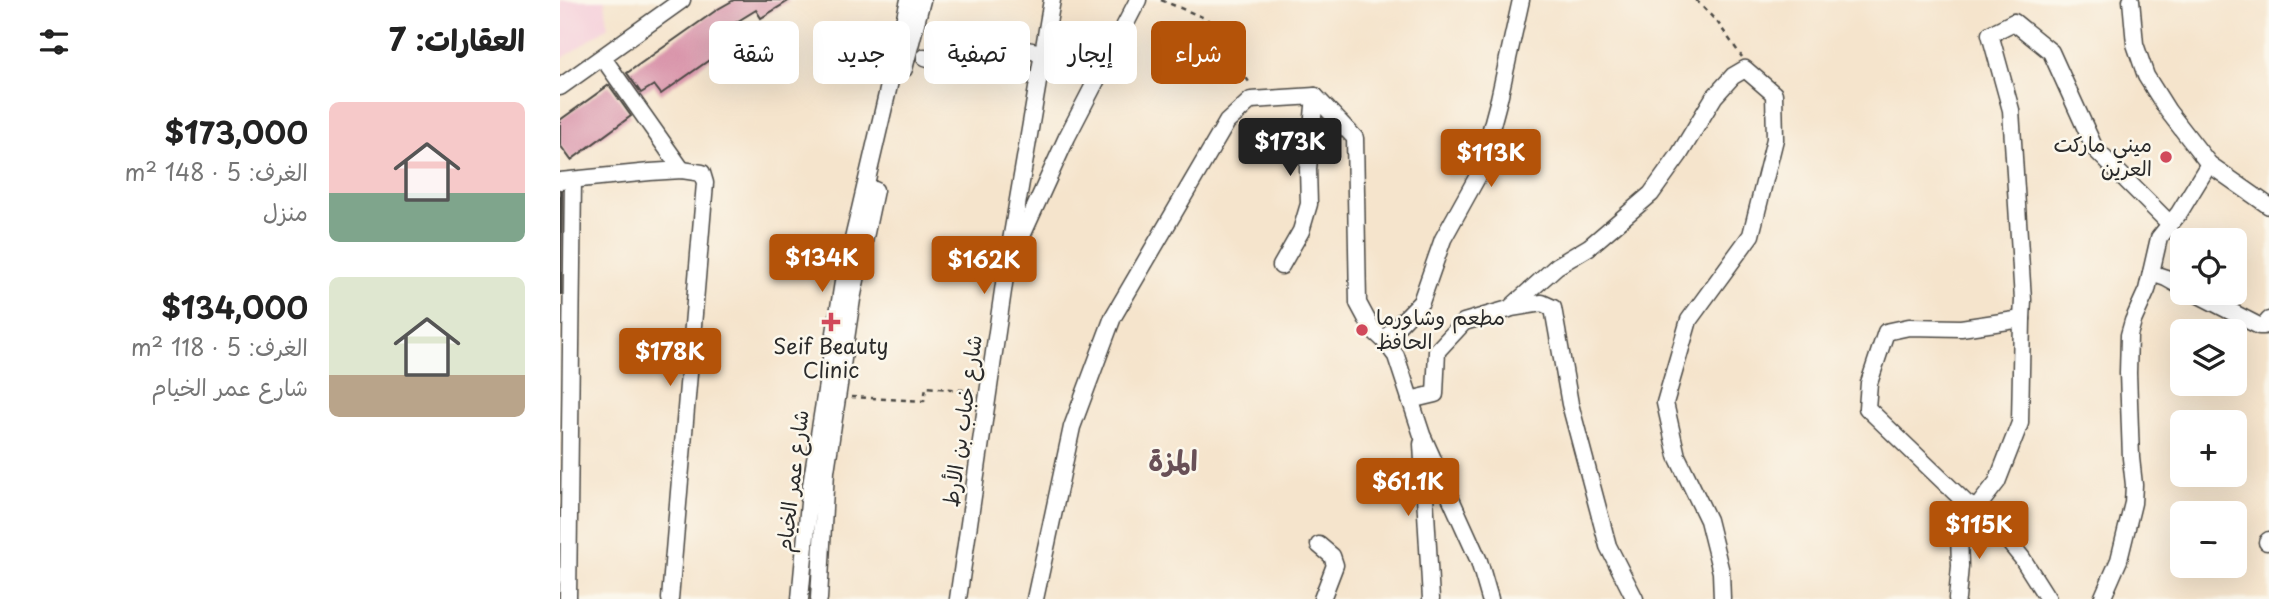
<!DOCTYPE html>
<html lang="ar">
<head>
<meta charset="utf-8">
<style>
  body { margin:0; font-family:"Playpen Sans","Playpen Sans Arabic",sans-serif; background:#f2f2f2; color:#222; direction:rtl; height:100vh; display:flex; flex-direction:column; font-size:26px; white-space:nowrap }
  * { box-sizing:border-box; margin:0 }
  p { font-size:23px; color:#767676 }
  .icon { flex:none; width:38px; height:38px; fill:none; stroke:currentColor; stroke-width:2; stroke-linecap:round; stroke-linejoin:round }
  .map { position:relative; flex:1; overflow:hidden; direction:ltr }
  .drawer { display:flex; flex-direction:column; background:#fff; width:560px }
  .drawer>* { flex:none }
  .banner { position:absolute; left:21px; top:21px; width:665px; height:63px; direction:rtl; display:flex; gap:14px }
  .fabs { position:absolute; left:1610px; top:228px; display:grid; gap:14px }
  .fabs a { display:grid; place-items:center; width:77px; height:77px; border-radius:10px; background:#fff; box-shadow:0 7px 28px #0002; font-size:35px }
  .price { position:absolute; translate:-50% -60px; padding:0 16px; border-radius:7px; background:#b45309; color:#fff; font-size:23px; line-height:46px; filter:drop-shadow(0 2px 4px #0008) }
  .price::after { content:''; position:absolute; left:50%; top:42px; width:21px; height:16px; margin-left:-10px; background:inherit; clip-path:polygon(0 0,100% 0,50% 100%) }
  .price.selected { background:#222; color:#fff }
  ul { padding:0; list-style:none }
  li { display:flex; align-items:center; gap:21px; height:175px; padding:0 35px }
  li span { display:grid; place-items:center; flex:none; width:196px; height:140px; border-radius:10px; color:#555 }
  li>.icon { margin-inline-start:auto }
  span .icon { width:84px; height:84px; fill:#fffc; stroke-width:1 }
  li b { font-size:30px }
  h2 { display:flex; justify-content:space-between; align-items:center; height:84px; padding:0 35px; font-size:30px }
  .pill { padding:0 24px; border-radius:10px; background:#fff; box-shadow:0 7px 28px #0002; font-size:24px; line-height:63px }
  .pill.selected { background:#b45309; color:#fff }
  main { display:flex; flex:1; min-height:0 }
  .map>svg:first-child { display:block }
  .built { fill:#f5cfda }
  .building { fill:#d994aa }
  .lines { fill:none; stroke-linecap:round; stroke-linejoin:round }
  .minor-casing { stroke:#494743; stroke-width:19 }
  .path { stroke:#494743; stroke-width:2.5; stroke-dasharray:5 5; stroke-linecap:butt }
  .minor { stroke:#fff; stroke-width:16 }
  .poi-dot { fill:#d1495b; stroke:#fbf7ec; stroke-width:2.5 }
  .labels { text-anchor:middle; stroke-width:5; stroke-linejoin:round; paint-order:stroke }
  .poi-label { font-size:21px; fill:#2b2b2b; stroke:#fbf7ec; text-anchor:end }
  .street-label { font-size:21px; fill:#2b2b2b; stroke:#fbf7ec }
  .district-label { font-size:28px; font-weight:bold; fill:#685057; stroke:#fbf7ec }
</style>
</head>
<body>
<main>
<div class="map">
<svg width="1709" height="599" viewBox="0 0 1709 599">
  <rect width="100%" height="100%" fill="#fbf7ec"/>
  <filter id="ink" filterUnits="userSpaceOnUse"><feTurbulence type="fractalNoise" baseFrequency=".0143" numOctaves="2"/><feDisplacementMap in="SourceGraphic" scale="14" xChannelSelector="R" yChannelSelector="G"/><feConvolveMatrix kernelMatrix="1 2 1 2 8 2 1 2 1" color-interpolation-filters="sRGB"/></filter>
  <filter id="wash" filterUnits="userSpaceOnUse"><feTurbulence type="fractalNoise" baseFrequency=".00686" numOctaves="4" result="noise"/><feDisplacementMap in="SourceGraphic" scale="28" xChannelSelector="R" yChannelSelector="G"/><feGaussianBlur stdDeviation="1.57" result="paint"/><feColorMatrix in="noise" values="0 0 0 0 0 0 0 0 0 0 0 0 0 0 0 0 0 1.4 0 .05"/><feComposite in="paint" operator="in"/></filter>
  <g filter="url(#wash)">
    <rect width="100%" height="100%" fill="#f5e4cc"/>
    <polygon class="built" points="0,0 45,0 48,27 0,60"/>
    <g id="blocks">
      <g class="building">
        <polygon points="174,0 230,0 201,18 196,10 170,26 179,39 101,94 94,85 81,93 67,73 158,9"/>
        <polygon points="49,85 71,116 11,160 0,145 0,120"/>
        <polygon points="0,191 2,191 1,294 0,294"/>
      </g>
    </g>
  </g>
  <g filter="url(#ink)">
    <use href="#blocks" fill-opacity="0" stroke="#494743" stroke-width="2"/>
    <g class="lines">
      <defs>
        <g id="minor">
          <polyline points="1571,0 1575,44 1586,76 1608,111 1649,164 1709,206"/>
          <path d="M365,57L398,67C416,62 416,48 427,43L483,53"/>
          <polyline points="43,58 122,170"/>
          <polyline points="344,69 362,0"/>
          <polyline points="0,87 122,0"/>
          <polyline points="0,181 90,172 122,170 142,173 145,183 110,599"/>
          <polyline points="456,249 507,137 578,0"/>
          <polyline points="721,266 741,231 749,204 748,169 755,96"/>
          <polyline points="1591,273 1606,278 1622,287"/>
          <polyline points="1633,292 1699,326 1704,326 1709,320"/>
          <polyline points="951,308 982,303 993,308 1010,404 1048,546 1075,599"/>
          <polyline points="824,340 861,302 883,239 919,174 939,99 961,0"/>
          <polyline points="850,400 875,394 877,351 904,322 949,309 997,266 1029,247 1091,194 1119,155 1154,97 1173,76 1185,69 1214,94 1215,139 1191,235 1129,320 1105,403 1117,456 1148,520 1161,572 1162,599"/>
          <polyline points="862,444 871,599"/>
          <polyline points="1707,542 1709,540"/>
          <polyline points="759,545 772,556 775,565 762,599"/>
          <polyline points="8,599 13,180"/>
          <polyline points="240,599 250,492 283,282 349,0"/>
          <polyline points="259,599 266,471 292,299 315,190"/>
          <polyline points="398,599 446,270 492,0"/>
          <polyline points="475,599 512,427 553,317 667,122 691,100 755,96 795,138 798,303 812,329 824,340 836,356 862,435 919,561 930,599"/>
          <polyline points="1397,599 1400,566 1399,532 1409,513 1416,509 1437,482 1460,423 1462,319"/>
          <polyline points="1488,599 1462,558 1427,515 1406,503 1307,408 1309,383 1326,332 1349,327 1401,328 1462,319 1463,300 1451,110 1430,34 1454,22 1491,52 1535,149 1610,224"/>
          <polyline points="1542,599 1559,560 1573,503 1574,485 1571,458 1568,373 1569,335 1573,321 1587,290 1599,238 1619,213 1649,164"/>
        </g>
      </defs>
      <use href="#minor" class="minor-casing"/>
      <g class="path">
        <polyline points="601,0 647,19 691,85"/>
        <polyline points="1136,0 1158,23 1182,57"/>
        <polyline points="291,397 364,401 366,387 415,391"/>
      </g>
      <use href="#minor" class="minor"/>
    </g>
  </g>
  <g class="poi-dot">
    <circle cx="1606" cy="157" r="7"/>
    <path d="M267.5 311.5h7v7h7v7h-7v7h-7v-7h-7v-7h7z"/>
    <circle cx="802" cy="330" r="7"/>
  </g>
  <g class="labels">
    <g class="poi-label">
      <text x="1592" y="152">ميني ماركت<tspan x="1592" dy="24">العرين</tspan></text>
      <text x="816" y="325" text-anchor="start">مطعم وشاورما<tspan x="816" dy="24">الحافظ</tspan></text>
      <text x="271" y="354" text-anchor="middle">Seif Beauty<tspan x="271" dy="24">Clinic</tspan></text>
    </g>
    <g class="street-label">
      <text transform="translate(403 421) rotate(-82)" y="7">شارع خباب بن الأرط</text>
      <text transform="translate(233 481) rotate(-83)" y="7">شارع عمر الخيام</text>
    </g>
    <g class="district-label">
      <text x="613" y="471">المزة</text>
    </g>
  </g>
</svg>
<div class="fabs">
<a><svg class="icon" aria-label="locate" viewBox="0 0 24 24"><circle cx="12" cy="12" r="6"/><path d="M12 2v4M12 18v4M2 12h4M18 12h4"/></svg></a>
<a><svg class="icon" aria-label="layers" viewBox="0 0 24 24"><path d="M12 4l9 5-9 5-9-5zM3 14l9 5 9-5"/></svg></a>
<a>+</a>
<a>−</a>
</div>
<b class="price selected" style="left:730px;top:178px">$173K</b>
<b class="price" style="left:931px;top:189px">$113K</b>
<b class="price" style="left:262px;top:294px">$134K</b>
<b class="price" style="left:424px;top:296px">$162K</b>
<b class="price" style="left:110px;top:388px">$178K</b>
<b class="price" style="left:848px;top:518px">$61.1K</b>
<b class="price" style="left:1419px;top:561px">$115K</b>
<div class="banner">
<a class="pill selected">شراء</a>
<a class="pill">إيجار</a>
<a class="pill">تصفية</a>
<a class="pill">جديد</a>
<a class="pill">شقة</a>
</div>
</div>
<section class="drawer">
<h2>العقارات: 7<svg class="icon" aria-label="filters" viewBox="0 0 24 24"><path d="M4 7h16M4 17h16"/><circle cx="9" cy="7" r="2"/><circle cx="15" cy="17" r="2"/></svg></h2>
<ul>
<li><span style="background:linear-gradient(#f6c9c9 65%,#7fa58c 0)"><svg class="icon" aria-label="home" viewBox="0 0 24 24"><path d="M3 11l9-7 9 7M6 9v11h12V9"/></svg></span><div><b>$173,000</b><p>الغرف: 5 · 148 m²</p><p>منزل</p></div></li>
<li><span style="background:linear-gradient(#dfe7d0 70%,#b9a48a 0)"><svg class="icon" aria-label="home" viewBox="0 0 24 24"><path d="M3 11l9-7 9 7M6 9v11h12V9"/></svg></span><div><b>$134,000</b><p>الغرف: 5 · 118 m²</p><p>شارع عمر الخيام</p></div></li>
</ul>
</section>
</main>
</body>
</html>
